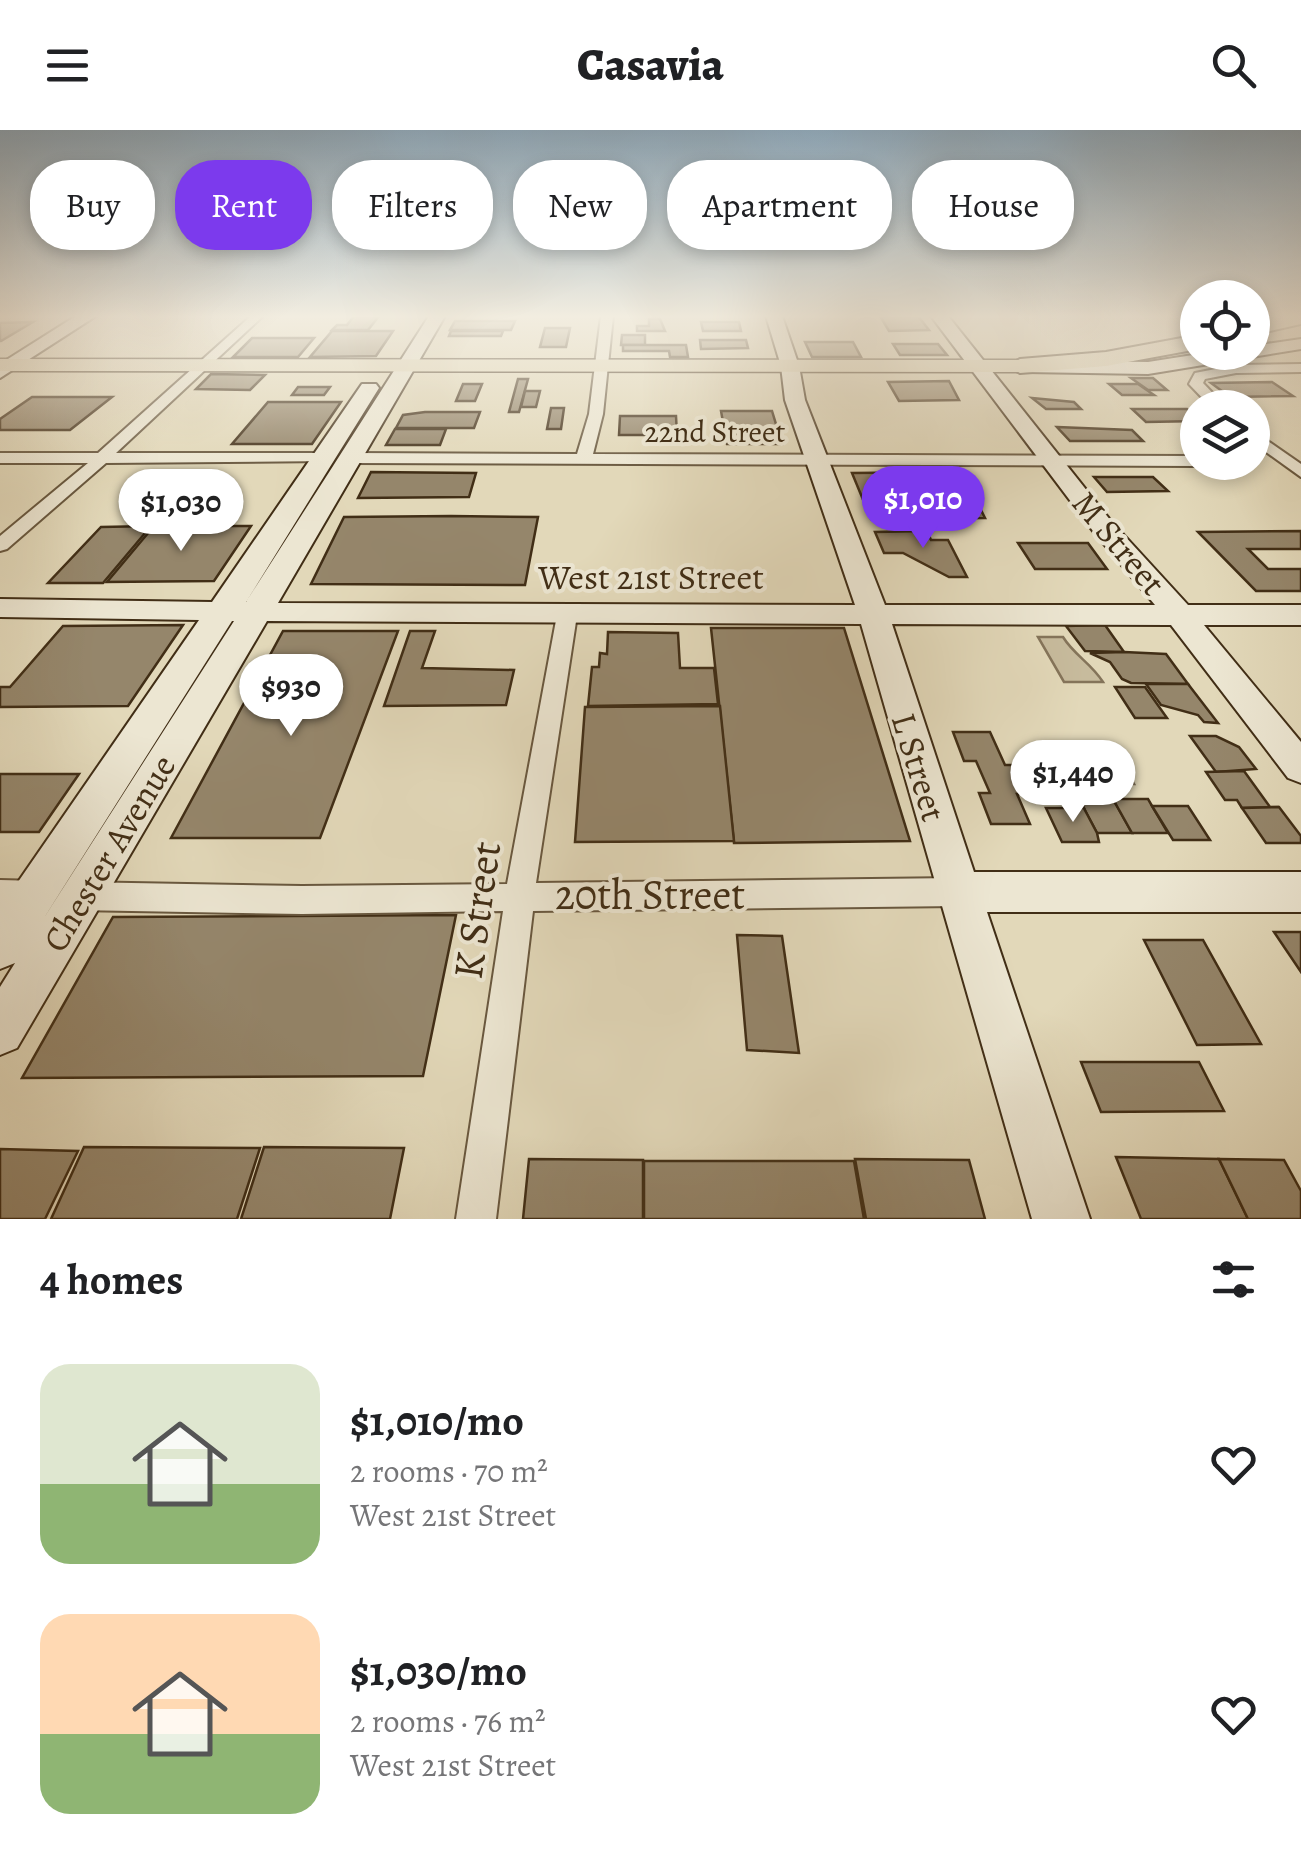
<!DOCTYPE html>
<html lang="en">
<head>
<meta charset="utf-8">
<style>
  body { margin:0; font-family:Alegreya,serif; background:#f2f2f2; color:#202124; height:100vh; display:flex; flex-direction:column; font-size:38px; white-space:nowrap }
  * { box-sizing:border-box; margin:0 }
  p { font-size:32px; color:#757577 }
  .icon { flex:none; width:55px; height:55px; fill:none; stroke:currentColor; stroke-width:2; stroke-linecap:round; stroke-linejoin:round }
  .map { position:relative; height:1089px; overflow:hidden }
  .side { display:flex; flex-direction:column; background:#fff; flex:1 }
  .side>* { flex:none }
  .top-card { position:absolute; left:30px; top:30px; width:1242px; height:90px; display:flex; gap:20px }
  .tools { position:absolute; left:1180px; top:150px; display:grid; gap:20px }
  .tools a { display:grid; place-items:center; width:90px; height:90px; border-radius:50%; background:#fff; box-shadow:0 5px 15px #0003; font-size:50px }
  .price { position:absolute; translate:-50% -85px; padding:0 22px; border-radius:35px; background:#fff; color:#222; font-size:32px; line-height:65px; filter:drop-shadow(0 2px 5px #0008) }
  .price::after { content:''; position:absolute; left:50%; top:60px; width:30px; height:22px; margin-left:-15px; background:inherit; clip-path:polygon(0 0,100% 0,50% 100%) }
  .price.on { background:#7c3aed; color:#fff }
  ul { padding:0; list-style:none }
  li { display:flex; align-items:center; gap:30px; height:250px; padding:0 40px }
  li span { display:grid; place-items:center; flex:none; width:280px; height:200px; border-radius:30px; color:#555 }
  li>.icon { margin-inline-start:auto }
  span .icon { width:120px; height:120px; fill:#fffc; stroke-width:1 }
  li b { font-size:42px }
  h2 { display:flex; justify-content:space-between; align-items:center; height:120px; padding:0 40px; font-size:42px }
  .chip { padding:0 35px; border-radius:40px; background:#fff; box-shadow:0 5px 15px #0003; font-size:35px; line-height:90px }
  .chip.on { background:#7c3aed; color:#fff }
  header { display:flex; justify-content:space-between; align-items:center; height:130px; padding:0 40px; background:#fff; font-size:45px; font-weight:800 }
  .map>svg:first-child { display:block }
  .green { fill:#c7bb9d; stroke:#84745a; stroke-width:2.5 }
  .building { fill:#95866b; stroke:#412e16; stroke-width:2.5 }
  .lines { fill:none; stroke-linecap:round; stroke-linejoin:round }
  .street-casing { stroke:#69583f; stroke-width:4 }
  .secondary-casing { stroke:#412e16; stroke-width:4 }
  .primary-casing { stroke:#412e16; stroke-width:3 }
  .highway-casing { stroke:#412e16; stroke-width:4 }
  .street { fill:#ece6d2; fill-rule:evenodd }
  .secondary { fill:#ece6d2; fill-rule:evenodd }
  .primary { fill:#e2d8b9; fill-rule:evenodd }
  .highway { fill:#e2d8b9; fill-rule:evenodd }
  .labels { text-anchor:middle; stroke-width:8; stroke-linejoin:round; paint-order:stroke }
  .far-street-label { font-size:30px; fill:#412e16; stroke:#ece6d2 }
  .street-label { font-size:35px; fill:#412e16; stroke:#ece6d2 }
  .near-street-label { font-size:42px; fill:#412e16; stroke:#ece6d2 }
</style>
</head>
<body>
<header><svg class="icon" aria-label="menu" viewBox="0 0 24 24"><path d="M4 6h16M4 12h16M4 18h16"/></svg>Casavia<svg class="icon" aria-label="search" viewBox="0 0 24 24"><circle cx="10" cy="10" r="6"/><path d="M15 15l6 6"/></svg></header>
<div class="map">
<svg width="1301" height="1089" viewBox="0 0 1301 1089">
  <rect width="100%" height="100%" fill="#e2d8b9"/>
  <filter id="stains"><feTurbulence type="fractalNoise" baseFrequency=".002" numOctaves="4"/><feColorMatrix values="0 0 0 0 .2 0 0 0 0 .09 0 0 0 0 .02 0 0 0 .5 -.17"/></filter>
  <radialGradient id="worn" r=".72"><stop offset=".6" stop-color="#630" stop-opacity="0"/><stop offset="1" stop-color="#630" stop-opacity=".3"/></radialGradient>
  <g class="green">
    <path d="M1038,507H1063C1074,525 1091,533 1103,552H1064Z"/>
    <polygon points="1036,618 1113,618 1134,654 1053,654"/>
  </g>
  <g class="building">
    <polygon points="354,186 379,186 368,200 332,200 337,195 347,195"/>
    <polygon points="880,186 918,186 929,200 889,201"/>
    <polygon points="649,189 660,189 665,201 637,201 637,196 649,196"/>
    <polygon points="455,191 515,191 511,200 450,200"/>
    <polygon points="33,192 1,211 0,211 0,193"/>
    <polygon points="701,192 739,192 741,201 703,201"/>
    <polygon points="545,198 570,198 566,217 540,217"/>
    <polygon points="332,201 393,201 376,226 310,227"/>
    <polygon points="451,201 503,201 501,206 449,206"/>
    <polygon points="622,205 645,205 645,215 621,215"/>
    <polygon points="252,208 314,208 298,227 233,227"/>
    <polygon points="700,210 746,210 748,218 701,219"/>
    <polygon points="805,212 853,212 861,227 812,227"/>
    <polygon points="893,214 938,214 947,225 900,225"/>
    <polygon points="623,215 686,215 688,227 670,227 669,221 623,221"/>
    <polygon points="211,244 265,245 250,260 196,259"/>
    <polygon points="1131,248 1153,248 1167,260 1148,260"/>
    <polygon points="518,249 528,249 519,282 509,282"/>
    <polygon points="949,251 959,270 899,271 888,252"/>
    <polygon points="1272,252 1293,266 1230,267 1211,253"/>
    <polygon points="463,254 482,254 475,271 456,271"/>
    <polygon points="1109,254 1138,254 1154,265 1122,265"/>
    <polygon points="298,257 330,257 324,265 292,265"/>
    <polygon points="525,261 540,261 536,277 521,277"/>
    <polygon points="32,267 112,267 70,300 0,300 0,289"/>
    <polygon points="1032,268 1074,272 1081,279 1046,279"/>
    <polygon points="268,272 341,272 312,314 232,314"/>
    <polygon points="551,278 564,278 561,299 547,299"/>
    <polygon points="1132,279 1187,279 1198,291 1146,292"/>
    <polygon points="721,281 772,281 782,314 727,314"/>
    <polygon points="425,282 480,282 474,298 396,298 403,285"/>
    <polygon points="620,286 676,286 677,305 619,305"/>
    <polygon points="1057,297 1132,300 1143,311 1070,311"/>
    <polygon points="395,299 446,299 440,315 386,315"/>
    <polygon points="371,342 476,343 469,367 358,368"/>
    <polygon points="962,342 985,388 871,389 852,343"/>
    <polygon points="1094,347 1153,347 1168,361 1107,362"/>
    <polygon points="451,386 538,387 525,455 311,454 344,387"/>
    <polygon points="151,396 103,453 48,453 101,397"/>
    <polygon points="154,396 251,396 214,451 107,452"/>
    <polygon points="927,401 931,410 948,410 967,447 949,447 903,423 884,423 875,402"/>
    <polygon points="1301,401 1301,419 1248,419 1268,439 1301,439 1301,461 1256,461 1198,402"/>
    <polygon points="1018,413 1088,413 1107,439 1035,439"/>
    <polygon points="183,495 128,576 0,577 0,557 10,557 63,496"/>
    <polygon points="1105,495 1124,522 1085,521 1066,496"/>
    <polygon points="711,498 844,498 910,711 734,713"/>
    <polygon points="283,501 398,501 320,708 171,708"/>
    <polygon points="410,501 435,501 422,538 514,540 506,575 384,576"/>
    <polygon points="608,502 678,503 680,538 714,538 718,574 588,576 592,537 599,537 600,523 607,524"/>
    <polygon points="1124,522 1166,524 1188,554 1131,553 1122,549 1110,532 1090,523"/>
    <polygon points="1146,554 1188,554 1218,593 1204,592 1198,585 1161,575"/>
    <polygon points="1115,557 1145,557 1167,588 1135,588"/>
    <polygon points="720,576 734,711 575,712 585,577"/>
    <polygon points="953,602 990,602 1005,635 1016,635 1029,664 1017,664 1030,694 991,694 979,663 990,663 976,631 964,631"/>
    <polygon points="1190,606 1216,606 1239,617 1256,639 1216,642"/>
    <polygon points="1244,641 1270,677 1279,677 1242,678 1237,670 1225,670 1206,642"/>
    <polygon points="0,644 79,644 39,702 0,702"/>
    <polygon points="1079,669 1113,669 1132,703 1097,703"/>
    <polygon points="1079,669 1097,703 1099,712 1062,712 1046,678 1084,678"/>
    <polygon points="1113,669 1148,669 1168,703 1132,703"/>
    <polygon points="1152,676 1188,676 1210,710 1173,710"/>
    <polygon points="1279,677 1301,706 1301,713 1266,713 1242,678"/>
    <polygon points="456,785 423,946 22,948 113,787"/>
    <polygon points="1274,802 1301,802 1301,842"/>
    <polygon points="737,805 782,806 799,923 747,920"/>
    <polygon points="1144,810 1203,810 1261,914 1197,915"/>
    <polygon points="1081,932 1199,932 1224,981 1101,982"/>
    <polygon points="84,1017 260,1018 237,1089 51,1089"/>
    <polygon points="264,1017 404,1018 390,1089 241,1089"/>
    <polygon points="0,1019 78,1021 45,1089 0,1089"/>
    <polygon points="1116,1027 1219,1029 1248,1089 1141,1089"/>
    <polygon points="529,1029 643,1030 643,1089 523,1089"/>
    <polygon points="855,1029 969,1030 985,1089 866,1089"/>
    <polygon points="1219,1029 1284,1030 1301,1061 1301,1089 1248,1089"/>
    <polygon points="644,1031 854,1031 864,1089 644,1089"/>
  </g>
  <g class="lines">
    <defs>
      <g id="street">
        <polygon points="251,186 263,186 116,323 324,323 330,325 330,331 106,333 7,419 0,421 0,406 88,333 0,333 0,323 98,323"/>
        <polygon points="601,186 613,186 603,284 593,324 1198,326 1198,332 1205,332 1198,336 352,333 344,328 352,323 577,324 589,284"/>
        <polygon points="1301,234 1301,242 1236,243 1205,249 1203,253 1227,278 1212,278 1189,254 1195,243 1236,235"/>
        <polygon points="1252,300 1301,334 1301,347 1252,312"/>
        <polygon points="567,478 577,485 536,753 958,748 968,752 973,762 968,772 958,776 533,781 496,1089 456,1089 503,781 302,784 76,780 66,776 61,766 66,756 76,752 302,756 507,754 557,485"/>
        <polygon points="0,750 39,751 49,755 54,765 49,775 39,779 0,778"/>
      </g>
      <g id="secondary">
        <polygon points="76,186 96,186 0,248 0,234"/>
        <path d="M429,186H445L278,473L855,475L785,270L781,236L766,186H782L799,236L805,270L885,475H1155L1093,401L931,186H948L1111,391L1188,475H1301V495H1204L1301,612V653L1288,648L1171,495L892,494L974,742H1301V782H987L1090,1089H1032L861,494L267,491L17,918L0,925V857L15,833L0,839V778L199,490L0,487V469L212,472L362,254H376L379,258L246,472ZM232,491H234L42,791Z"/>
        <polygon points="1301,209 1301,219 1148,244 1025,242 1016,236 1025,230 1148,232 1212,222 1252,222 1252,216"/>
      </g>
      <polygon id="primary" points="0,229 1020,230 1031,236 1020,242 0,241"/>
      <g id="highway">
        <polygon points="1280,186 1301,186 1301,194 1252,205 1252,192"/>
        <polygon points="1198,205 1198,219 1106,236 1020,243 1008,236 1020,229 1106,222"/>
      </g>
    </defs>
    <use href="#street" class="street-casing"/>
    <use href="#secondary" class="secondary-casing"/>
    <use href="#primary" class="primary-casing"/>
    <use href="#highway" class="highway-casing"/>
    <use href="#street" class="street"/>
    <use href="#secondary" class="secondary"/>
    <use href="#primary" class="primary"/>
    <use href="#highway" class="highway"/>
  </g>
  <linearGradient id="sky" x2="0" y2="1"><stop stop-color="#8fabbf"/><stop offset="0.55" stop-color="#f2ede0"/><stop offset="1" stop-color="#f2ede0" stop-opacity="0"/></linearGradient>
  <rect width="1301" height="339" fill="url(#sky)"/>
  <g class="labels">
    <g class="far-street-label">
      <text x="715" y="312">22nd Street</text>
    </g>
    <g class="street-label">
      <text transform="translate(1119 413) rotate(50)" y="12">M Street</text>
      <text x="651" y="459">West 21st Street</text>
      <text transform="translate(919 637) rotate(73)" y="12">L Street</text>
      <text transform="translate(109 723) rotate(-59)" y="12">Chester Avenue</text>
    </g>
    <g class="near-street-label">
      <text x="650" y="779">20th Street</text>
      <text transform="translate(476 780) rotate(-82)" y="15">K Street</text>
    </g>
  </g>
  <rect width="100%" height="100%" filter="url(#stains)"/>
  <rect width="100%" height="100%" fill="url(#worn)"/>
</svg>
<div class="tools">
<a><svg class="icon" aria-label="locate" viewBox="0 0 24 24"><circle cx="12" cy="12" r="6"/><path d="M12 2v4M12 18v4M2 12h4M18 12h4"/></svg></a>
<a><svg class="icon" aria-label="layers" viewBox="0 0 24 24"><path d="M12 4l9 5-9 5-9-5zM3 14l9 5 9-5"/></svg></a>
</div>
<b class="price on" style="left:923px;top:421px">$1,010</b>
<b class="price" style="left:181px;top:424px">$1,030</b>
<b class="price" style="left:291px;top:609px">$930</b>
<b class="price" style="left:1073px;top:695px">$1,440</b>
<div class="top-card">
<a class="chip">Buy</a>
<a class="chip on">Rent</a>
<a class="chip">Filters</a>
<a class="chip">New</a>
<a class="chip">Apartment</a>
<a class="chip">House</a>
</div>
</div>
<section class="side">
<h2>4 homes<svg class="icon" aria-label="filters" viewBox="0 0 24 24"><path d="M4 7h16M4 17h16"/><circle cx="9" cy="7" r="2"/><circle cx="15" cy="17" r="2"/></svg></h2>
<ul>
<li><span style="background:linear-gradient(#dfe7d0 60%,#8fb573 0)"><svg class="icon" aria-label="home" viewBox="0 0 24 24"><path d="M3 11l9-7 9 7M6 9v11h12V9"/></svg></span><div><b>$1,010/mo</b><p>2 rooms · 70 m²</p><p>West 21st Street</p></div><svg class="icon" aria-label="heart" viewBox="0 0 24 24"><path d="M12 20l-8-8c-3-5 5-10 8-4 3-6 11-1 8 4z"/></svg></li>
<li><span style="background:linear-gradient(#ffd9b3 60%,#8fb573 0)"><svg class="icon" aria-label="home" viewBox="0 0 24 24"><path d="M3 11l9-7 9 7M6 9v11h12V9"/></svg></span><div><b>$1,030/mo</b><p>2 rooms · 76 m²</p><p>West 21st Street</p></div><svg class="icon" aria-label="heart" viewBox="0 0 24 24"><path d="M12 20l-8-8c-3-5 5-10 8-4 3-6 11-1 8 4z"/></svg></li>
</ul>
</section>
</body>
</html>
